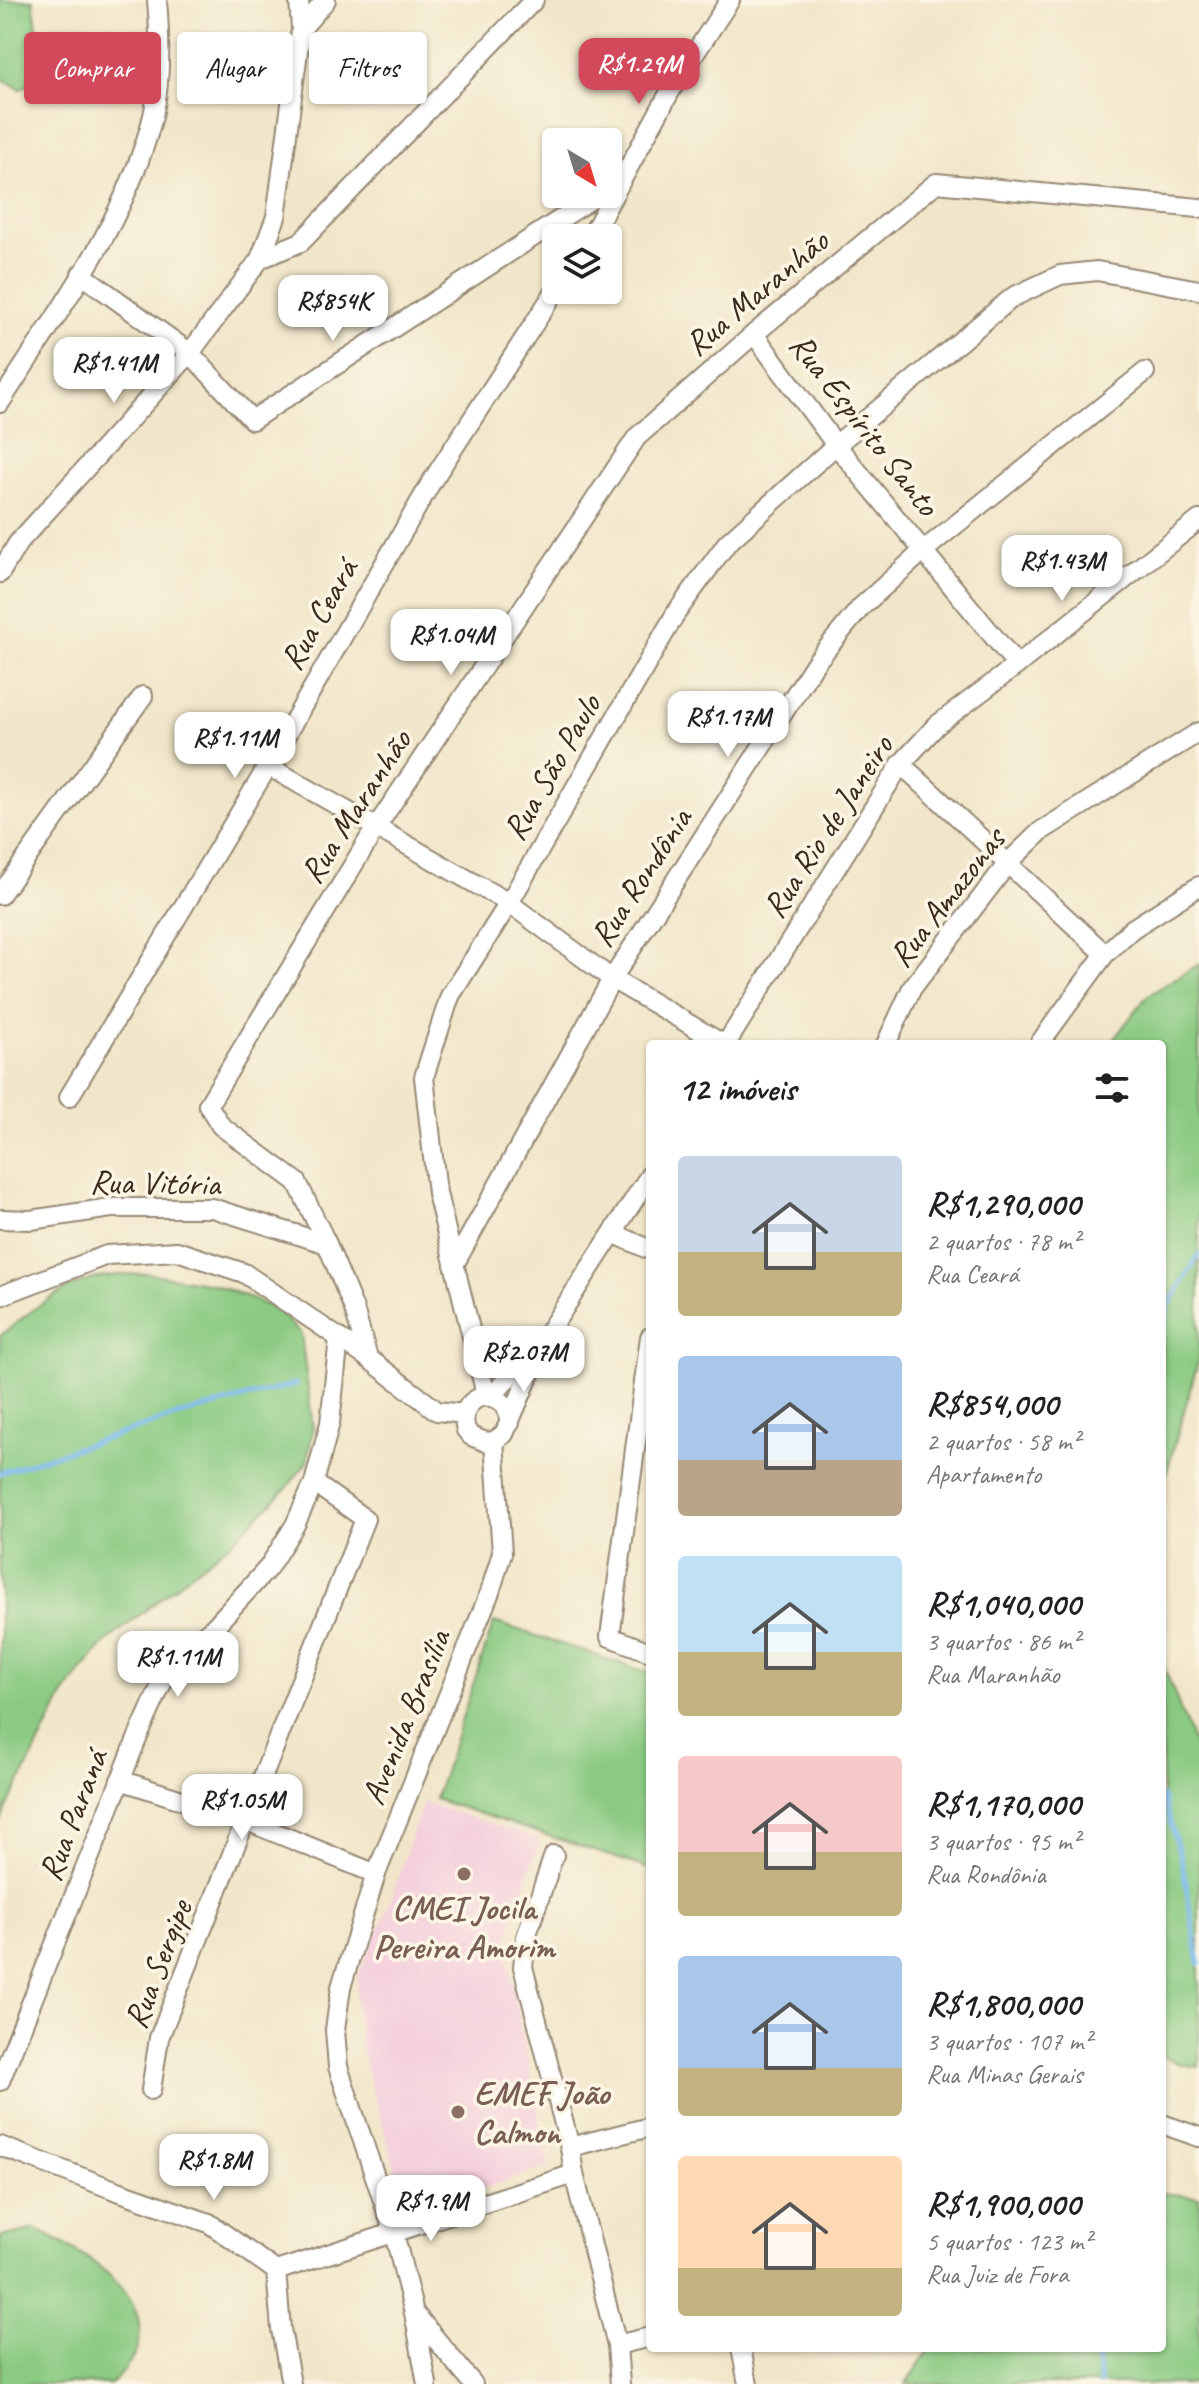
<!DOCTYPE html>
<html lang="pt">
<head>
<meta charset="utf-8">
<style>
  body { margin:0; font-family:Caveat,sans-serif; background:#f2f2f2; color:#202124; height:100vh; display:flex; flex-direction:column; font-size:30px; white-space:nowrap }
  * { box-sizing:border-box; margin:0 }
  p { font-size:26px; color:#757577 }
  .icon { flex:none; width:44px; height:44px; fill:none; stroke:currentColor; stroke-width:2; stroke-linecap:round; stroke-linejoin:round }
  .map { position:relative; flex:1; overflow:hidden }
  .side { position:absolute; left:646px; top:1040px; width:520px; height:1312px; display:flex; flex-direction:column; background:#fff; border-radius:8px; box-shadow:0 2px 6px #0004 }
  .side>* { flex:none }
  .top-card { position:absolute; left:24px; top:32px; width:502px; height:72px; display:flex; gap:16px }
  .needle { width:52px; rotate:142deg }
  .controls { position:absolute; left:542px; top:128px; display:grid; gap:16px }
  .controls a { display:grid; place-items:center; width:80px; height:80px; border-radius:8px; background:#fff; box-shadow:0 2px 6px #0004; font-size:40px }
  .price { position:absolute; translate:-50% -68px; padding:0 18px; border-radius:16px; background:#fff; color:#222; font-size:26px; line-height:52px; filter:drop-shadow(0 2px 4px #0008) }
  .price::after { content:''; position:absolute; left:50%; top:48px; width:24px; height:18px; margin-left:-12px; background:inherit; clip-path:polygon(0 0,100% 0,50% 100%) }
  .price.on { background:#d1495b; color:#fff }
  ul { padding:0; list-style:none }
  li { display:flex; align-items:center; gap:24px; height:200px; padding:0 32px }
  li span { display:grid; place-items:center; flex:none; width:224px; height:160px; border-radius:8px; color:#555 }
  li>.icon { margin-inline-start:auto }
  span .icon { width:96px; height:96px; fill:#fffc; stroke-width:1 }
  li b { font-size:34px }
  h2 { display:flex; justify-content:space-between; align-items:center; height:96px; padding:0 32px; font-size:34px }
  .chip { padding:0 28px; border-radius:8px; background:#fff; box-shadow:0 2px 6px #0004; font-size:28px; line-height:72px }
  .chip.on { background:#d1495b; color:#fff }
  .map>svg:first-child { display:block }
  .built { fill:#f4cfdd }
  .green { fill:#8aca82; stroke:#627a50; stroke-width:2 }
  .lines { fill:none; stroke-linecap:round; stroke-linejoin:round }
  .stream { stroke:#75b8eb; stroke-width:5 }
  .minor-casing { stroke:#968874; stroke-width:22 }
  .minor { stroke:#fff; stroke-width:18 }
  .education-dot { fill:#8d6e63; stroke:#fcf5e5; stroke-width:3 }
  .labels { text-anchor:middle; stroke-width:7; stroke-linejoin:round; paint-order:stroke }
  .street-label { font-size:34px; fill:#3b2a1e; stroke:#fcf5e5 }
  .education-label { font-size:34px; font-weight:bold; fill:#785e54; stroke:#fcf5e5 }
</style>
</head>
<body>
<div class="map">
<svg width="1199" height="2384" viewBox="0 0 1199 2384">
  <rect width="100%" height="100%" fill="#fcf5e5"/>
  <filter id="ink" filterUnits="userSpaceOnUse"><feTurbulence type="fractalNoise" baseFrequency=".0125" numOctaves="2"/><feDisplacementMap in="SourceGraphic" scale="16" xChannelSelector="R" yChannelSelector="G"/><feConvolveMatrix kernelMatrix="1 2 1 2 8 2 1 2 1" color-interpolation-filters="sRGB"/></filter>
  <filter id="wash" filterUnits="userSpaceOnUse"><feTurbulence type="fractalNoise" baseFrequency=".006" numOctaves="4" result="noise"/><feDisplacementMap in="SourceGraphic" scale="32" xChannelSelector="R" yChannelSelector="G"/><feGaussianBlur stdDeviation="1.8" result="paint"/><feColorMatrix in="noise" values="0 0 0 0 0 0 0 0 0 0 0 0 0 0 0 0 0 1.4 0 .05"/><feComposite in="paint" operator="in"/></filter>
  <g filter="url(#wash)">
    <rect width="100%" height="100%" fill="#f1e6c9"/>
    <polygon class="built" points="423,1802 540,1839 505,1946 549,2167 408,2212 363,2058 356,2007 357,1977 388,1908"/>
    <g class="green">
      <polygon points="0,0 33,0 39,40 48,75 20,89 0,78"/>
      <polygon points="1199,964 1199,1358 1162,1489 1162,1044 1110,1044 1147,996"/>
      <path d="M146,1273L212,1284L245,1296L277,1310L301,1334L313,1429L307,1462L285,1490L237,1537L106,1642L84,1667L63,1696L0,1822V1336C24,1317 49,1295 78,1284C99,1275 124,1275 146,1273Z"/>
      <polygon points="494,1622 650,1673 650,1869 435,1799"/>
      <polygon points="1162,1662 1199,1757 1199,2067 1180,2064 1162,2056"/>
      <polygon points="1162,2193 1199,2197 1199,2384 906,2384 930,2348 1162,2348"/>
      <path d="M35,2229C77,2249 154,2290 137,2348C133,2360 120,2375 111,2384H0V2237Z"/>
    </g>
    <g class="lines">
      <g class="stream">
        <polyline points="1162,1333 1167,1309 1199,1254"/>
        <polyline points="0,1473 179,1415 296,1384"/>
        <polyline points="1162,1796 1182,1861 1199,1963"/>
        <polyline points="1096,2348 1100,2384"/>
      </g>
    </g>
  </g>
  <g filter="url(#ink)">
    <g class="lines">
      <defs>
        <g id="minor">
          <polyline points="301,29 326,0"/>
          <polyline points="590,238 672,88 730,0"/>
          <polyline points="260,259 301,242 534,0"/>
          <polyline points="81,274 190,353 252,420 599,194"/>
          <polyline points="754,334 836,445 1017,665"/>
          <path d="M0,403C58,311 126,223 153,116C161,82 160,36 157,0"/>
          <polyline points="0,573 18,543 190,353 260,259 276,217 301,29 299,0"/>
          <polyline points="901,764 1105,954"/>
          <polyline points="268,766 509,903 612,979 723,1044"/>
          <polyline points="0,895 143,696"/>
          <polyline points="726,1044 901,764 937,725 1017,665 1199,520"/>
          <polyline points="886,1044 912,988 1008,863 1041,831 1199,732"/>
          <polyline points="1039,1044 1105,954 1132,929 1199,886"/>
          <polyline points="69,1097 268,766 432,481 556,290"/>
          <polyline points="0,1219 31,1220 111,1208 212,1208 327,1244 354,1309 368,1358"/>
          <polyline points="613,1233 650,1250"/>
          <polyline points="327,1244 297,1182 221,1126 208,1105 375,829 637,437 754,334 936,183 1199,208"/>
          <polyline points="454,1265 612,979 816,662 861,607 923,551 1145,372"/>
          <polyline points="0,1296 107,1255 177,1251 244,1273 368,1358 437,1411 464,1414"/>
          <polyline points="650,1337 610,1637 650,1652"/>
          <polyline points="486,1395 437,1193 424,1077 450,996 509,903 676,613 727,543 836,445 1013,297 1060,275 1097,271 1199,290"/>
          <polyline points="492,1396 533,1350"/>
          <path d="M510,1423L506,1406C486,1385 457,1402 466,1430L471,1436L486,1442L494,1441L504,1434L548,1333L650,1175"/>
          <polyline points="120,1780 247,1821 376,1874"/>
          <polyline points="554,1855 526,1937 523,1967 570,2147 574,2174 617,2345 620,2384"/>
          <polyline points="0,2081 137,1739 162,1683 165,1665 174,1652 193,1644 215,1626 268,1568 295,1525 314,1483 330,1423 339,1338"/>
          <polyline points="151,2090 159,2038 365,1519 314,1483"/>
          <polyline points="1162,2124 1199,2137"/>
          <polyline points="0,2146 112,2189 209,2223 276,2271 281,2329 291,2384"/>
          <polyline points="570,2147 650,2127"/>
          <polyline points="276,2271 574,2174"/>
          <polyline points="416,2315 473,2384"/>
          <polyline points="617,2345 650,2337"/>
          <polyline points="741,2348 748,2384"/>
          <polyline points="427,2384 414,2313 394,2233 338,2067 335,2030 341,1987 376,1874 490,1592 502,1553 494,1441"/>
        </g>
      </defs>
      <use href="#minor" class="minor-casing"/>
      <use href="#minor" class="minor"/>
    </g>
  </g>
  <g class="education-dot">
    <circle cx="464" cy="1874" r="8"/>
    <circle cx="458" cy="2112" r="8"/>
  </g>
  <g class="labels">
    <g class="street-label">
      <text transform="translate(756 292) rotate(-40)" y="12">Rua Maranhão</text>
      <text transform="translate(865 424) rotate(52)" y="12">Rua Espírito Santo</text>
      <text transform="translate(318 614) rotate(-60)" y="12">Rua Ceará</text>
      <text transform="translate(551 767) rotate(-60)" y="12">Rua São Paulo</text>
      <text transform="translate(355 806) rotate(-57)" y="12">Rua Maranhão</text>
      <text transform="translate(827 826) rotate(-57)" y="12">Rua Rio de Janeiro</text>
      <text transform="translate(640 877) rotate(-57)" y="12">Rua Rondônia</text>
      <text transform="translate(946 897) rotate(-52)" y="12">Rua Amazonas</text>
      <text transform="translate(155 1182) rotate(1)" y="12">Rua Vitória</text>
      <text transform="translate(405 1717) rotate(-68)" y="12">Avenida Brasília</text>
      <text transform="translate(72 1815) rotate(-69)" y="12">Rua Paraná</text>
      <text transform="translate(157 1964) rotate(-69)" y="12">Rua Sergipe</text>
    </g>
    <g class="education-label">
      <text x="464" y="1919">CMEI Jocila<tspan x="464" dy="39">Pereira Amorim</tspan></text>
      <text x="474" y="2104" text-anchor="start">EMEF João<tspan x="474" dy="39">Calmon</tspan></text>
    </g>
  </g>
</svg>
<div class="controls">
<a><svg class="needle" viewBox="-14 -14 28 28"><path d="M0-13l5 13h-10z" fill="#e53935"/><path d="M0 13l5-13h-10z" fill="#757577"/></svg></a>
<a><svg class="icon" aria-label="layers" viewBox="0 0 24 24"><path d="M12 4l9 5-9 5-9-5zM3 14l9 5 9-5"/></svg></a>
</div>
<b class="price on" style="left:639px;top:106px">R$1.29M</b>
<b class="price" style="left:333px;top:343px">R$854K</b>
<b class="price" style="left:114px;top:405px">R$1.41M</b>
<b class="price" style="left:1062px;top:603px">R$1.43M</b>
<b class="price" style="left:451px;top:677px">R$1.04M</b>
<b class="price" style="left:728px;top:759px">R$1.17M</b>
<b class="price" style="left:235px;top:780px">R$1.11M</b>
<b class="price" style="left:524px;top:1394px">R$2.07M</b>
<b class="price" style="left:178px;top:1699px">R$1.11M</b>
<b class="price" style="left:242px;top:1842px">R$1.05M</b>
<b class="price" style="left:214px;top:2202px">R$1.8M</b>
<b class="price" style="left:431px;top:2243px">R$1.9M</b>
<div class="top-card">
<a class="chip on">Comprar</a>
<a class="chip">Alugar</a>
<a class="chip">Filtros</a>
</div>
<section class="side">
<h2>12 imóveis<svg class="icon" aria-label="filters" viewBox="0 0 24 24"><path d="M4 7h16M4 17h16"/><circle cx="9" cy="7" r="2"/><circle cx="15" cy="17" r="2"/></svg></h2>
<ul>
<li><span style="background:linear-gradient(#c9d6e8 60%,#c2b280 0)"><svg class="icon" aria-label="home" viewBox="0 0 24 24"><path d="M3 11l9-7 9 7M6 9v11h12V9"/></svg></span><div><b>R$1,290,000</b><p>2 quartos · 78 m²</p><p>Rua Ceará</p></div></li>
<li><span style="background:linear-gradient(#a9c7e8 65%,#b9a48a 0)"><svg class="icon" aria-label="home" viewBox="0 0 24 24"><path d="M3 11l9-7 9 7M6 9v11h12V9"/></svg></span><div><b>R$854,000</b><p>2 quartos · 58 m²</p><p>Apartamento</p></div></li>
<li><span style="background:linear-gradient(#bfe0f5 60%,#c2b280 0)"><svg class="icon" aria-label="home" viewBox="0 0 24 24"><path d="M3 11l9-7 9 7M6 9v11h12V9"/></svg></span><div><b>R$1,040,000</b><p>3 quartos · 86 m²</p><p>Rua Maranhão</p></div></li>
<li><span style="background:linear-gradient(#f6c9c9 60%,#c2b280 0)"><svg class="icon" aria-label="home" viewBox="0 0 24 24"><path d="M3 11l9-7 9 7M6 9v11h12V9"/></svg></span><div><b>R$1,170,000</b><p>3 quartos · 95 m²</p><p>Rua Rondônia</p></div></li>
<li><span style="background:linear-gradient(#a9c7e8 70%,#c2b280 0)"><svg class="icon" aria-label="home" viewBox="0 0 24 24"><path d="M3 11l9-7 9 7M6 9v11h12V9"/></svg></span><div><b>R$1,800,000</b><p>3 quartos · 107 m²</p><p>Rua Minas Gerais</p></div></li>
<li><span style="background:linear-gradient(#ffd9b3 70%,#c2b280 0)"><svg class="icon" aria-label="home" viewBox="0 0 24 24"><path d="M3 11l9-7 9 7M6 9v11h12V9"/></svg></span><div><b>R$1,900,000</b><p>5 quartos · 123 m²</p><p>Rua Juiz de Fora</p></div></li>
</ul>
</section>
</div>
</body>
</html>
